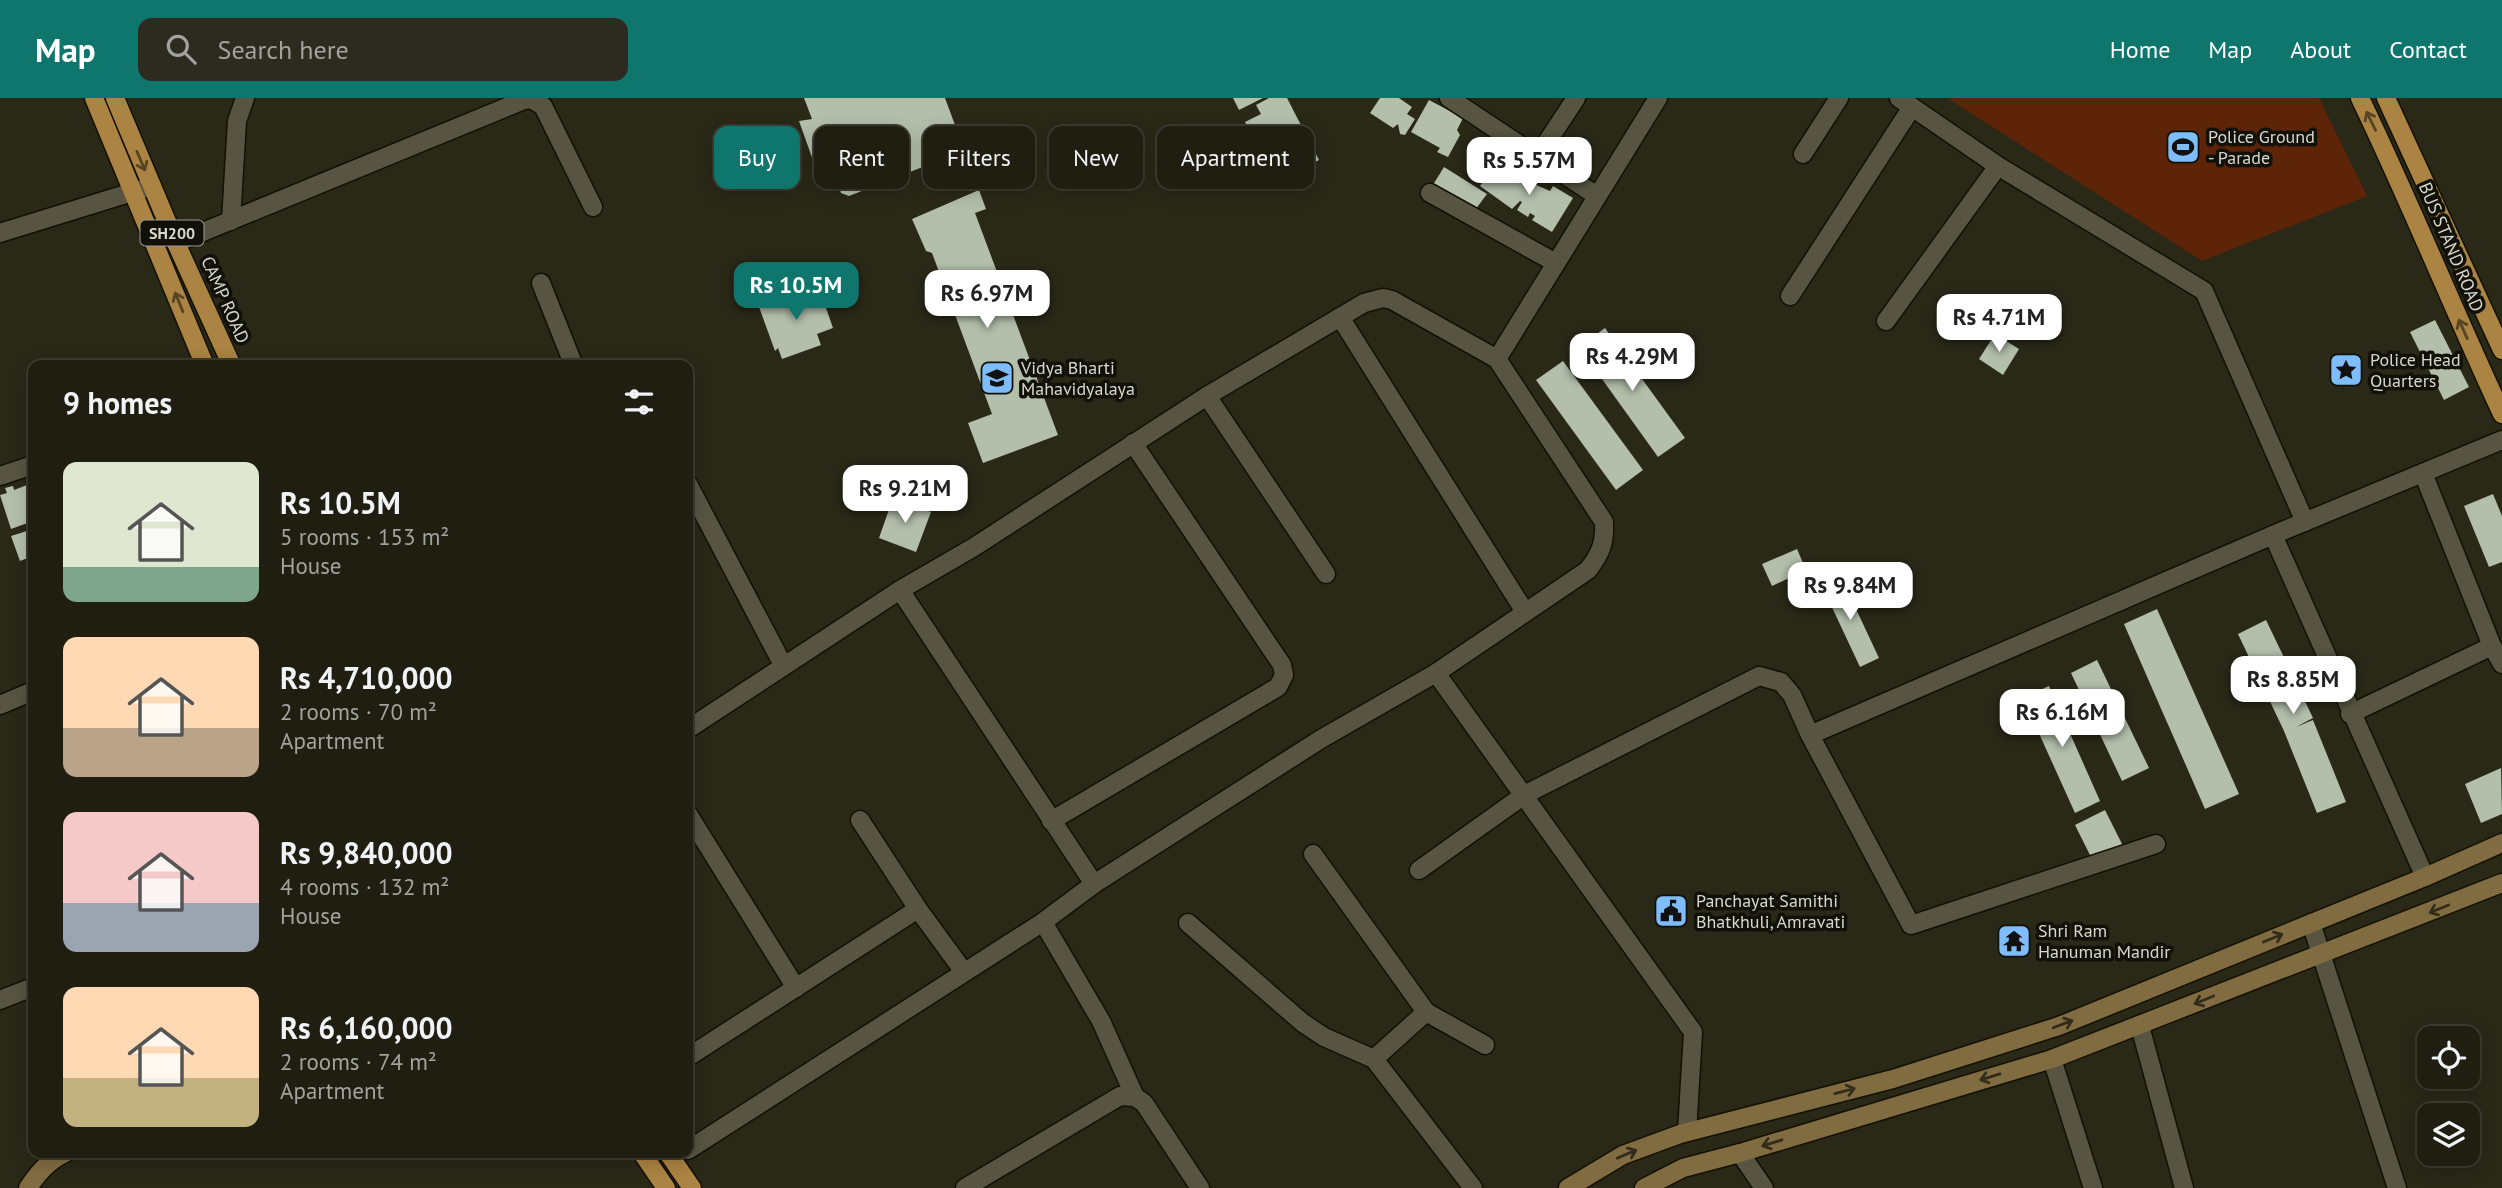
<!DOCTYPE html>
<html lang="en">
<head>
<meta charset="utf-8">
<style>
  body { margin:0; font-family:"PT Sans",sans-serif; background:#2d2b1f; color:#f1f3f6; height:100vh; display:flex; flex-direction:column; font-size:26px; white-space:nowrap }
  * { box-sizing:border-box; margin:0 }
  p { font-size:23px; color:#a2a29f }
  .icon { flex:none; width:38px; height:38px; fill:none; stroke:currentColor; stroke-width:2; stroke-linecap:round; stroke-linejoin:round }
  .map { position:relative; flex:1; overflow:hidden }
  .drawer { position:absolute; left:28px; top:262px; width:665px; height:798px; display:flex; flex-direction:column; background:#201e11; border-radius:14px; box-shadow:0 4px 18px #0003,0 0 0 2px #3d3c31 }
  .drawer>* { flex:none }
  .top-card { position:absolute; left:714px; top:28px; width:665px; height:63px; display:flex; gap:14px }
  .buttons { position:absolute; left:2417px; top:928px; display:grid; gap:14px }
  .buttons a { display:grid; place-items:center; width:63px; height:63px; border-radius:14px; background:#201e11; box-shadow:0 4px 18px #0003,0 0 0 2px #3d3c31; font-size:35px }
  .price { position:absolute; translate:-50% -60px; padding:0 16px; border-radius:14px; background:#fff; color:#222; font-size:23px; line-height:46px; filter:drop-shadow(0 2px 4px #0008) }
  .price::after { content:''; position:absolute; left:50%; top:42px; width:21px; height:16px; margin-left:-10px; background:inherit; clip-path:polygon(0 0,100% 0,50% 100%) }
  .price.selected { background:#0f766e; color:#fff }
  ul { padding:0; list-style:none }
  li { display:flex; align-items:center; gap:21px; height:175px; padding:0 35px }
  li span { display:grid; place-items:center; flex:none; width:196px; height:140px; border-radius:14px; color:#555 }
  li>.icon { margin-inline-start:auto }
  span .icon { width:84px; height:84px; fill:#fffc; stroke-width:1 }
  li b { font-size:30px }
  h2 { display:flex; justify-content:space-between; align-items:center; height:84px; padding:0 35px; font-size:30px }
  .pill { padding:0 24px; border-radius:14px; background:#201e11; box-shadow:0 4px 18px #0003,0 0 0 2px #3d3c31; font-size:24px; line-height:63px }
  .pill.selected { background:#0f766e; color:#fff }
  header { display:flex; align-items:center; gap:42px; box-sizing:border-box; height:98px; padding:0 35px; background:#0f766e; color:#fff }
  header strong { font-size:33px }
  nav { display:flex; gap:38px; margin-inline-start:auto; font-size:24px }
  .search { width:490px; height:63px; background:#2d2b1f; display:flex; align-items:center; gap:18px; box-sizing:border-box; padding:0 24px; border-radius:14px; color:#a2a29f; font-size:26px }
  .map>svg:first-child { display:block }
  .green { fill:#5d2408 }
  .building { fill:#b3beab }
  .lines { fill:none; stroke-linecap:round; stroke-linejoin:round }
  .street-casing { stroke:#131103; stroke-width:21 }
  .secondary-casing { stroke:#131103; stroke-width:21 }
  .primary-casing { stroke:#131103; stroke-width:21 }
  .street { stroke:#575542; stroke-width:18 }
  .secondary { stroke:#816c42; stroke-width:18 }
  .primary { stroke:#ab8342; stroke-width:18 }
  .oneway { stroke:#564423 }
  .oneway2 { stroke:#332c1a }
  .labels { text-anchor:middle; stroke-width:7; stroke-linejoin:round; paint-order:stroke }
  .shield { fill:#111109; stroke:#9d9c92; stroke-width:2 }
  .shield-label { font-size:16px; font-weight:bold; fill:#d9d8cd }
  .poi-label { font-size:18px; fill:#d9d8cd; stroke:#111109; text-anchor:start }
  .street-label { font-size:18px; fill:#d9d8cd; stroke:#111109 }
</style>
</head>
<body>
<header>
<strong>Map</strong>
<div class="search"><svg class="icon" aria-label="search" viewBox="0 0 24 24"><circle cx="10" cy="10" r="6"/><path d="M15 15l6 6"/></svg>Search here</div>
<nav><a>Home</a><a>Map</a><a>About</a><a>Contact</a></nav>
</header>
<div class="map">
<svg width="2502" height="1090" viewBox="0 0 2502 1090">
  <rect width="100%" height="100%" fill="#2a2817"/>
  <polygon class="green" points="1947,0 2319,0 2367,98 2202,163"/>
  <g class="building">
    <polygon points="804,0 945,0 955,27 944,30 951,51 948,59 849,98 841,95 835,77 820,82 799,23 812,21"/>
    <polygon points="1233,0 1263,0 1239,12"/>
    <polygon points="1269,0 1287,0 1319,62 1290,77 1266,31 1252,38 1245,24 1261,16 1256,7"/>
    <polygon points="1380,0 1399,0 1412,9 1407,16 1415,21 1405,37 1400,36 1398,26 1393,30 1370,15"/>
    <polygon points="1429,2 1463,20 1457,32 1460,37 1448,59 1437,54 1440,50 1411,34"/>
    <polygon points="1504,66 1512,71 1514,66 1527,74 1520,84 1528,89 1526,92 1529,93 1534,86 1550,93 1553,88 1573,100 1552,134 1532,122 1535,118 1530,115 1528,119 1517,112 1522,104 1520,103 1512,111 1480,88 1485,80 1492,85"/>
    <polygon points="1444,69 1487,96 1472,116 1431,90"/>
    <polygon points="979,92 986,111 975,115 1058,337 983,365 968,325 992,316 932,155 926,153 912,121"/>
    <polygon points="788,190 791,200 819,190 833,230 817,236 821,247 782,261 778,250 775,253 759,209 784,199 782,193"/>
    <polygon points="2435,222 2469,289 2444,302 2410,234"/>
    <polygon points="1605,230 1685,340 1658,359 1579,249"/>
    <polygon points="1995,236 2019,251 2003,277 1979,261"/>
    <polygon points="1563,263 1643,372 1616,392 1536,282"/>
    <polygon points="27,387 33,407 33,423 11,431 0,397 7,395 5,390 13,388 14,392"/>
    <polygon points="2493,396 2502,418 2502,464 2489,469 2464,408"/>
    <polygon points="893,400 931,414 916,454 879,440"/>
    <polygon points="33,431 33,458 20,463 11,438"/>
    <polygon points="1797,451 1806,472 1772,488 1762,466"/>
    <polygon points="1841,479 1879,560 1860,569 1822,488"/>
    <polygon points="2157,511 2239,696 2205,711 2124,526"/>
    <polygon points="2266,522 2313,620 2296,629 2313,622 2346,704 2317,715 2284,633 2238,536"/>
    <polygon points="2097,562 2149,670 2122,683 2071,575"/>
    <polygon points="2049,588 2100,703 2075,715 2023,600"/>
    <polygon points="2501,670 2502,716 2481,725 2465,686"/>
    <polygon points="2105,712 2123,748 2093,763 2075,727"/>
  </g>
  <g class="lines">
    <defs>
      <g id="street">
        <polyline points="1449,0 1597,98"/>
        <polyline points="1899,0 1998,68 2204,193 2305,424"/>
        <polyline points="1803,56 1839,0"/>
        <polyline points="1538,58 1576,0"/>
        <polyline points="1430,95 1556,165"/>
        <polyline points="231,123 237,23 245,0"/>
        <polyline points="0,135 152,88"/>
        <polyline points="176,145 524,2 531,1 543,8 593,109"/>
        <polyline points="541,185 574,268"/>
        <polyline points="1790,198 1912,9"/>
        <polyline points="1340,219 1525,514"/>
        <polyline points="1886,223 1998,68"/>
        <polyline points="1497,261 1658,0"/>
        <polyline points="1207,298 1326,476"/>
        <polyline points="2423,375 2492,548 2502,566"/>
        <polyline points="0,378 33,367"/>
        <polyline points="688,386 783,567"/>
        <polyline points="2273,437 2425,779"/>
        <polyline points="900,492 1094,786"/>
        <polyline points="1436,575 1693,934 1687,1034"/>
        <polyline points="0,607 33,593"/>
        <polyline points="2350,616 2492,548"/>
        <path d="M688,631L900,492L974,449L1207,298L1364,205L1383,200L1392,202L1497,261L1604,424C1605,445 1601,455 1588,472L1436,575L1321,641L1094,786L1043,824L688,1052"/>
        <polyline points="1810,637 2273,437 2502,342"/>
        <polyline points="688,716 796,890"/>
        <polyline points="860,722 918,811 964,874"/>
        <polyline points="1051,723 1278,589 1284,577 1282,567 1133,345"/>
        <polyline points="1313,756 1426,914 1485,947"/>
        <polyline points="1419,772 1524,697 1759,578 1781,584 1792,597 1810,637 1911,827 2156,746"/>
        <polyline points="1043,824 1101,923 1135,999"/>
        <polyline points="1188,825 1303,925 1324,939 1374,961 1473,1090"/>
        <polyline points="2311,825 2397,1090"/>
        <polyline points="0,902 33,889"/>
        <polyline points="2140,928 2184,1090"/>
        <polyline points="688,959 918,811"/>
        <polyline points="1374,961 1426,914"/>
        <polyline points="2052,961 2093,1090"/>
        <polyline points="1740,1055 1764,1090"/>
        <polyline points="965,1090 1120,998 1135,999 1144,1005 1200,1090"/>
      </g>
      <g id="secondary">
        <path d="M28,1090C38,1075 48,1063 65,1055"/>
        <polyline points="1568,1090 1623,1057 1680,1036 1893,981 2059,928 2425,779 2502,745"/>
        <polyline points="1644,1090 1683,1070 1740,1055 2052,961 2502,785"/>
      </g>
      <g id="primary">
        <polyline points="94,0 205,268"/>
        <polyline points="115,0 176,145 232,268"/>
        <path d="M2360,0C2410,104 2453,211 2502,316"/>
        <polyline points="2386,0 2502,252"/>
        <polyline points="642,1055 666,1090"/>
        <polyline points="668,1055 692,1090"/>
      </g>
    </defs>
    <use href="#street" class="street-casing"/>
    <use href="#secondary" class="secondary-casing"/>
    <use href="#primary" class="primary-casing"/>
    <use href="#street" class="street"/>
    <use href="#secondary" class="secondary"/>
    <use href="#primary" class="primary"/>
  </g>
  <defs><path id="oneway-shaft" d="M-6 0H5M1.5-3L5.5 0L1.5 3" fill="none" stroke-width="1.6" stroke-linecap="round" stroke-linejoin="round" transform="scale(1.75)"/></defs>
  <g class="oneway">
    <use href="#oneway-shaft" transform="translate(2371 23) rotate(-116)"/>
    <use href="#oneway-shaft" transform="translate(141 63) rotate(67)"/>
    <use href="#oneway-shaft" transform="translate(179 204) rotate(-112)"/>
    <use href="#oneway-shaft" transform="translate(2463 231) rotate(-114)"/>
  </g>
  <g class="oneway2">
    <use href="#oneway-shaft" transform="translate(2439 811) rotate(158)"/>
    <use href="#oneway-shaft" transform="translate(2273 840) rotate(-22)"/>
    <use href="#oneway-shaft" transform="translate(2204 902) rotate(158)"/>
    <use href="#oneway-shaft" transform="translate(2063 926) rotate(-21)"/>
    <use href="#oneway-shaft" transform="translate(1990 979) rotate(163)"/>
    <use href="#oneway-shaft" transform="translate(1845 993) rotate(-15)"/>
    <use href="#oneway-shaft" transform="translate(1772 1045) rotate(163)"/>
    <use href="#oneway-shaft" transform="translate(1627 1056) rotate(-23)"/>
  </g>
  <defs>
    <symbol id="stadium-square" viewBox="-11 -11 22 22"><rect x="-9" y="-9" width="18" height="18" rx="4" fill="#7fbdfa" stroke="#111109"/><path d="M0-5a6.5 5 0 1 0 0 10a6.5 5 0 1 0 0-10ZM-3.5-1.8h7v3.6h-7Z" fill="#111"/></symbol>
    <symbol id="sight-square" viewBox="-11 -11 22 22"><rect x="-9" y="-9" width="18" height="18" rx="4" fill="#7fbdfa" stroke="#111109"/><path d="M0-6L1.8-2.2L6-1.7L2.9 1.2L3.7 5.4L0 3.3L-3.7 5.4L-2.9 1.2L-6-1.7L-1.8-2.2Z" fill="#111"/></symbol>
    <symbol id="university-square" viewBox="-11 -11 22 22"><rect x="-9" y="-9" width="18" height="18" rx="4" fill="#7fbdfa" stroke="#111109"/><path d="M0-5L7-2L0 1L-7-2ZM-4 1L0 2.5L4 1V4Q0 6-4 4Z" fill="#111"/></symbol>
    <symbol id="civic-square" viewBox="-11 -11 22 22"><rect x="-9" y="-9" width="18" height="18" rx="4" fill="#7fbdfa" stroke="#111109"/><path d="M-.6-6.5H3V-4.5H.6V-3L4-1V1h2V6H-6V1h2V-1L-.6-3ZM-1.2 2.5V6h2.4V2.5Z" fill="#111"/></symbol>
    <symbol id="temple-square" viewBox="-11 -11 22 22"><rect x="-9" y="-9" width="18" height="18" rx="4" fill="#7fbdfa" stroke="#111109"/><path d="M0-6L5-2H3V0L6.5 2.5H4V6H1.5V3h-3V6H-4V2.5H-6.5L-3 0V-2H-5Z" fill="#111"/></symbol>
  </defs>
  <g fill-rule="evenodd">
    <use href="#stadium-square" x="2164" y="30" width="38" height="38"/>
    <use href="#sight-square" x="2327" y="253" width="38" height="38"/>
    <use href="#university-square" x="978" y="261" width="38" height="38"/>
    <use href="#civic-square" x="1652" y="794" width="38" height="38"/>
    <use href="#temple-square" x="1995" y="824" width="38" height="38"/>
  </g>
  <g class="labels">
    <rect class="shield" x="140.5" y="122.5" width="63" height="25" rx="5"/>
    <g class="shield-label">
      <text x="172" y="141">SH200</text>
    </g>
    <g class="poi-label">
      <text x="2208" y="45">Police Ground<tspan x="2208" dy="21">- Parade</tspan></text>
      <text x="2370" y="268">Police Head<tspan x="2370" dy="21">Quarters</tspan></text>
      <text x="1021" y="276">Vidya Bharti<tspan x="1021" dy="21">Mahavidyalaya</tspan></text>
      <text x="1696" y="809">Panchayat Samithi<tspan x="1696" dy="21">Bhatkhuli, Amravati</tspan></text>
      <text x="2038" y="839">Shri Ram<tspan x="2038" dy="21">Hanuman Mandir</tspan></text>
    </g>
    <g class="street-label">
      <text transform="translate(2451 149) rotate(67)" y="6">BUS STAND ROAD</text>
      <text transform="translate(225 202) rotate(66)" y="6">CAMP ROAD</text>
    </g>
  </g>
</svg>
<div class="buttons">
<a><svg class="icon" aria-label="locate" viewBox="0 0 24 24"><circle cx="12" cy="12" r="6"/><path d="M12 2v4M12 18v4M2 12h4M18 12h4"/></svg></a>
<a><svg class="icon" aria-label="layers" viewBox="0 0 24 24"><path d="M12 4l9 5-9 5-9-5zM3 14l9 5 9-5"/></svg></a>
</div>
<b class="price" style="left:1529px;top:99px">Rs 5.57M</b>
<b class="price selected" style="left:796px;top:224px">Rs 10.5M</b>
<b class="price" style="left:987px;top:232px">Rs 6.97M</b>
<b class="price" style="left:1999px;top:256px">Rs 4.71M</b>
<b class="price" style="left:1632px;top:295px">Rs 4.29M</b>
<b class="price" style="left:905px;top:427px">Rs 9.21M</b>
<b class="price" style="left:1850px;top:524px">Rs 9.84M</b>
<b class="price" style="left:2293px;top:618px">Rs 8.85M</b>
<b class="price" style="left:2062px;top:651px">Rs 6.16M</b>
<div class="top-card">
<a class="pill selected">Buy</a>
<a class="pill">Rent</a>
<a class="pill">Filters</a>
<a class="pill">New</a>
<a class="pill">Apartment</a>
</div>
<section class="drawer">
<h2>9 homes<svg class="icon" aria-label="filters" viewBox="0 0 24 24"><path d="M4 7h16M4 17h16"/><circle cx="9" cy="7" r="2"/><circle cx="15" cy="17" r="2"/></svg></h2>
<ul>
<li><span style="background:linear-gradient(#dfe7d0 75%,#7fa58c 0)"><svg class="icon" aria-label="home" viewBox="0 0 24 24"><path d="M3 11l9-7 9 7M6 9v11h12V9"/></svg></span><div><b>Rs 10.5M</b><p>5 rooms · 153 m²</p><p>House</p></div></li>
<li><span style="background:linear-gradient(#ffd9b3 65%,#b9a48a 0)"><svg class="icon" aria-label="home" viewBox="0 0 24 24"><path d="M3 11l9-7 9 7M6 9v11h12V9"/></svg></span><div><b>Rs 4,710,000</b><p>2 rooms · 70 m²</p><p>Apartment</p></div></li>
<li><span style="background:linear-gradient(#f6c9c9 65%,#9aa5b1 0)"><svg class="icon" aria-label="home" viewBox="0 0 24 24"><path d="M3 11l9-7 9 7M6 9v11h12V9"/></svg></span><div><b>Rs 9,840,000</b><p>4 rooms · 132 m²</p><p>House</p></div></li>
<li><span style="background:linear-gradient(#ffd9b3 65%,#c2b280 0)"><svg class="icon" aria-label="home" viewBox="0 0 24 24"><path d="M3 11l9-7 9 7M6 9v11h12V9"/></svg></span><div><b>Rs 6,160,000</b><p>2 rooms · 74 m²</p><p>Apartment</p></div></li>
</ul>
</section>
</div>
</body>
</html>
